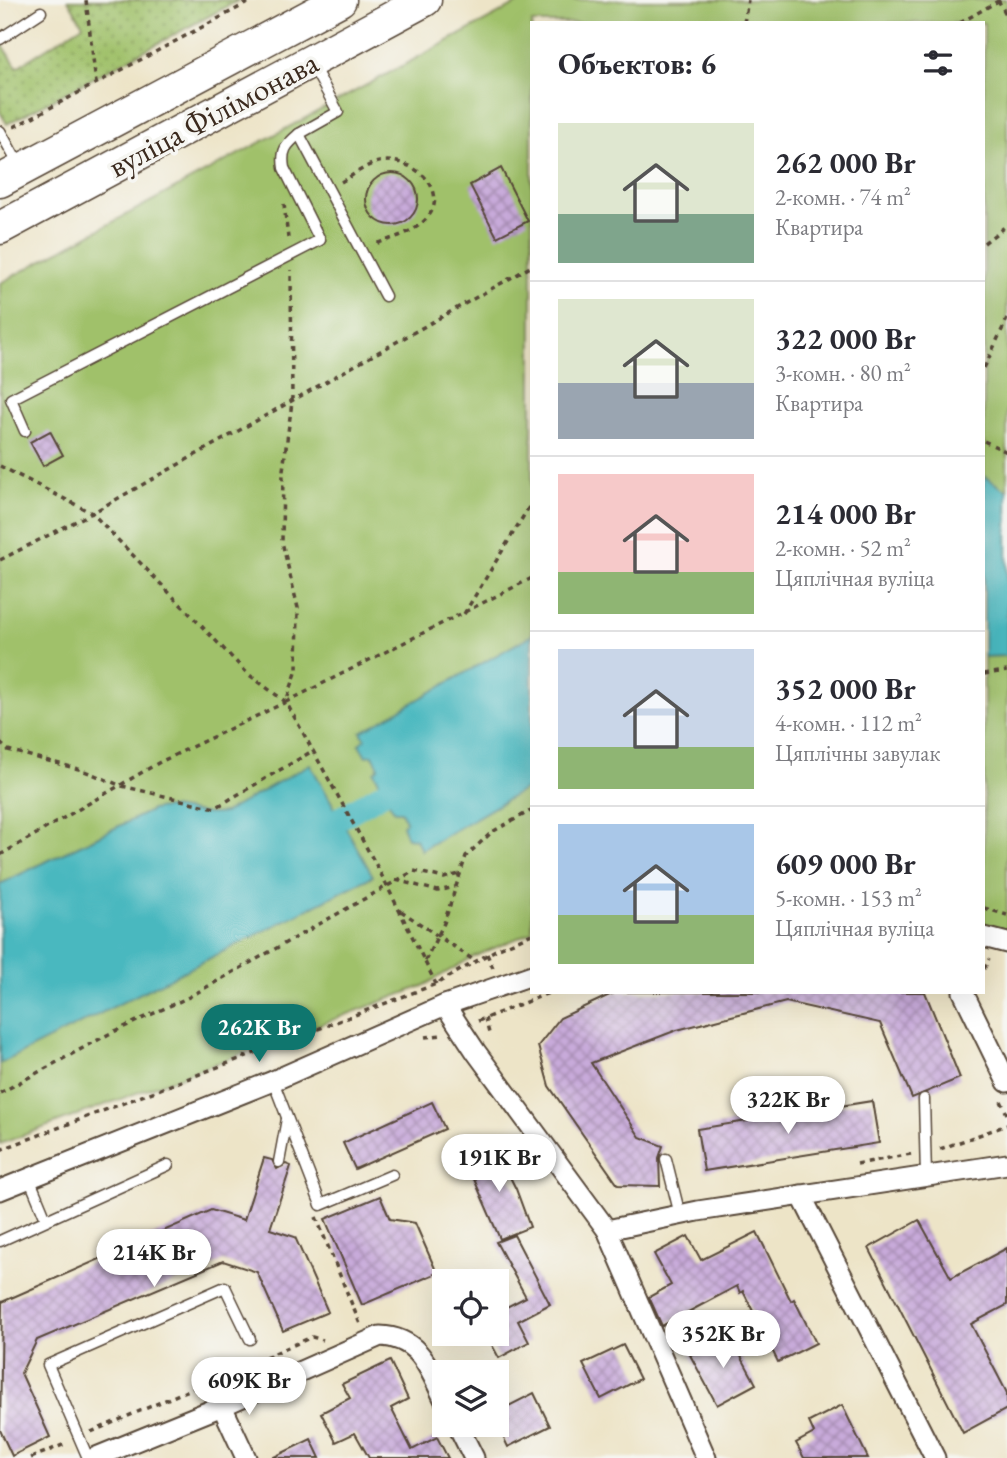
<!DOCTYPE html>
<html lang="ru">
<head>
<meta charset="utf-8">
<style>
  body { margin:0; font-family:"EB Garamond",serif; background:#f2f2f3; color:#2b2b33; height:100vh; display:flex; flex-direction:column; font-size:26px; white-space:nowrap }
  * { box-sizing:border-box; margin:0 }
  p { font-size:23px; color:#7c7c81 }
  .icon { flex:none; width:38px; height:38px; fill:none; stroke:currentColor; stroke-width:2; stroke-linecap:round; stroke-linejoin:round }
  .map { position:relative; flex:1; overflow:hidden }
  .panel { position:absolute; left:530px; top:21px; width:455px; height:973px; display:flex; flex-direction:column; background:#fff; border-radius:0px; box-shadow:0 7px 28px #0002 }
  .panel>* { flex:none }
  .controls { position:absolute; left:432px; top:1269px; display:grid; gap:14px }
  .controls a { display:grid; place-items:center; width:77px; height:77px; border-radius:0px; background:#fff; box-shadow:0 7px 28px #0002; font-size:35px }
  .price { position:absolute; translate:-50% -60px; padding:0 16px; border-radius:24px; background:#fff; color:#222; font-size:23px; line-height:46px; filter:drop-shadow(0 2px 4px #0008) }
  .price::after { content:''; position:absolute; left:50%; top:42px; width:21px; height:16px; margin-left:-10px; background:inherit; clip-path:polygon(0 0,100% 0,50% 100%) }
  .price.current { background:#0f766e; color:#fff }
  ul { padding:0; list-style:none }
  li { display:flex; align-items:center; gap:21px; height:175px; padding:0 28px }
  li+li { border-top:2px solid #e1e1e2 }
  li span { display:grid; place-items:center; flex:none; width:196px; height:140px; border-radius:0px; color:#555 }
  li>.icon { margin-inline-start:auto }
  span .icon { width:84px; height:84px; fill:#fffc; stroke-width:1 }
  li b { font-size:30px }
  h2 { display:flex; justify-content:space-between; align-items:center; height:84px; padding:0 28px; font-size:30px }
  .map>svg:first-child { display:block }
  .grass { fill:url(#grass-dots); stroke:#6e7644; stroke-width:2 }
  .green { fill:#a0c16a; stroke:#6e7644; stroke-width:2 }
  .water { fill:#49b8bf; stroke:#42716e; stroke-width:2 }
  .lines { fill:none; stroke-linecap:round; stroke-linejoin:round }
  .canal { stroke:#49b8bf; stroke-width:23 }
  .building { fill:url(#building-cross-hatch) }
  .service-casing { stroke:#564637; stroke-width:13 }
  .minor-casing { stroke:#564637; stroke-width:23 }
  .primary-casing { stroke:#564637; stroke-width:35 }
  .path { stroke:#564637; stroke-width:3.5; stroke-dasharray:5 5; stroke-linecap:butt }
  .service { stroke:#fff; stroke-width:10 }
  .minor { stroke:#fff; stroke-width:19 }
  .primary { stroke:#fff; stroke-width:32 }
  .labels { text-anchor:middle; stroke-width:7; stroke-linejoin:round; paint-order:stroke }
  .street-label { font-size:32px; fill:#3b2a1e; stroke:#f6f6f2 }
</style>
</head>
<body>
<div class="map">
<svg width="1007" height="1458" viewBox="0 0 1007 1458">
  <defs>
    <pattern id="grass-dots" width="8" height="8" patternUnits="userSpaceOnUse" patternTransform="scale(1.75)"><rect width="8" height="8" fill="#a0c16a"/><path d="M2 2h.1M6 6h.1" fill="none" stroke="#849d57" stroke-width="1.8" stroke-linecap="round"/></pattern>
    <pattern id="building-cross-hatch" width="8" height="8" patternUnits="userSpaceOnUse" patternTransform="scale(1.75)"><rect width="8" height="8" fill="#c8aada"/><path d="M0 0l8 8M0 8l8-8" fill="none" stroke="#a48bb0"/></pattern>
  </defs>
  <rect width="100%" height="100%" fill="#f6f6f2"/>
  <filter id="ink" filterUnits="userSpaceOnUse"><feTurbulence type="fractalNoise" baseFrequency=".0143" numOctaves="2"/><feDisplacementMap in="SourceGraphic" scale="14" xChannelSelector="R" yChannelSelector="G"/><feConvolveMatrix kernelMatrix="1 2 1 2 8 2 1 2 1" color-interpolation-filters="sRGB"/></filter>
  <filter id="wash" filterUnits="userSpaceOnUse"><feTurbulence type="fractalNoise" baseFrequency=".00686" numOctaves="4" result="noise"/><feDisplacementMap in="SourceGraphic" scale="28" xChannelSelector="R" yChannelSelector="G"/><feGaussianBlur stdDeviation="1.57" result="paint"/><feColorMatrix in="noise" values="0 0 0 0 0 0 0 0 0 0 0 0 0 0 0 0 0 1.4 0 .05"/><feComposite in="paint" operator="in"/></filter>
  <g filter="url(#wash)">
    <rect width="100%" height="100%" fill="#ede4c7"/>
    <polygon class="grass" points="68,0 239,0 7,124 0,112 0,47 3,45 17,67 83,25"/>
    <polygon class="green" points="524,0 1007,0 1007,929 984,924 984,23 532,23 532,932 473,957 423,986 0,1144 0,283"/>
    <g class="water">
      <polygon points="984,476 1007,491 1007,656 984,657"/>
      <polygon points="532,635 532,785 421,850 416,839 407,838 402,826 406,821 401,811 394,811 387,799 392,793 387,783 380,783 374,772 379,767 373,755 366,756 359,744 365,739 361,732"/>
      <path d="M310,764L373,876L0,1064V884L152,810C178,803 199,818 224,813Z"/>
    </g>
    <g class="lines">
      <polyline class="canal" points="315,833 415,774"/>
    </g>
    <g id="blocks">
      <g class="building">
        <polygon points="501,168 528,221 497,237 470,185"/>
        <circle cx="392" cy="199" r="26"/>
        <polygon points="50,431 63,455 43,466 30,442"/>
        <polygon points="616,992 925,992 960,1078 912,1098 880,1023 786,1002 677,1030 591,1063 640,1137 663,1146 659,1158 660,1186 618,1185 549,1086 538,1046 560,1018"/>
        <polygon points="872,1101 879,1143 704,1171 697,1129"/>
        <polygon points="432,1102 445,1129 355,1169 343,1143"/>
        <polygon points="496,1149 516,1189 530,1227 500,1239 467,1163"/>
        <polygon points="264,1158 272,1160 277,1169 286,1164 291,1166 270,1229 295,1237 328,1312 283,1331 257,1272 223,1261 37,1340 21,1373 50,1437 12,1456 0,1430 2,1302 211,1210 244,1220"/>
        <polygon points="380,1196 390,1219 415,1223 437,1273 362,1305 325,1219"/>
        <polygon points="919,1220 951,1278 1007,1248 1007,1305 971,1324 1007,1393 1007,1409 963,1433 869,1248"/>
        <polygon points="757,1232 791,1301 794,1299 816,1343 778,1362 743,1291 740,1293 737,1286 662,1326 649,1297 671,1285 654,1254 688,1236 701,1260"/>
        <polygon points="514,1235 550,1304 518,1321 529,1342 499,1358 486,1334 497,1334 497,1312 526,1297 496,1242"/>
        <polygon points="729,1334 756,1384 717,1405 690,1355"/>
        <polygon points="623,1345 640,1379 601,1399 583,1364"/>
        <polygon points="390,1361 408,1399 391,1408 412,1450 437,1437 448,1458 369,1458 355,1433 336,1442 321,1413 350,1398 342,1384"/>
        <polygon points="534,1393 550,1426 508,1447 497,1424 497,1412"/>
        <polygon points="842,1405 868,1458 804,1458 796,1443 814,1433 809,1422"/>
        <polygon points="311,1439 320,1458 272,1458"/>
      </g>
    </g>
  </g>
  <g filter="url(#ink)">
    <use href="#blocks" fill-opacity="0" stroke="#564637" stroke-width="2"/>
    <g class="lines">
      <defs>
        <g id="service">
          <polyline points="0,39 41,12"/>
          <polyline points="313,66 338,112 299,134 385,296"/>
          <polyline points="0,131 20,167"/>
          <path d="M25,431L11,399L320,240L284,168C281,150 286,145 299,134"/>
          <polyline points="273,1081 321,1205 392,1175"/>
          <polyline points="924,1099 926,1176"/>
          <polyline points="666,1159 680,1215"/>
          <polyline points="279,1162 287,1119"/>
          <polyline points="29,1178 46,1219"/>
          <polyline points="0,1241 168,1165"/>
          <polyline points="88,1458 48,1365 225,1287 250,1339"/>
        </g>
        <g id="minor">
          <polyline points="984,937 1007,943"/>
          <polyline points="963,992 1007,1082"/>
          <polyline points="445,1005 476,1052 607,1230 706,1458"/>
          <polyline points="0,1190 273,1081 445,1005 532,975"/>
          <polyline points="801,1195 935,1458"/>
          <polyline points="607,1230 698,1211 1007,1164"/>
          <polyline points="222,1406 246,1458"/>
          <polyline points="457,1424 474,1458"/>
          <path d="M94,1458L222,1406L380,1336C419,1337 429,1368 444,1399"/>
        </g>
        <g id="primary">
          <polyline points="0,181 340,0"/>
          <polyline points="0,228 425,0"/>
        </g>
      </defs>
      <use href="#service" class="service-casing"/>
      <use href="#minor" class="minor-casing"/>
      <use href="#primary" class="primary-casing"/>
      <g class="path">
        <polyline points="86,0 96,83"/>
        <polyline points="998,0 1007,16"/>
        <polyline points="744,23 748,0"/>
        <polyline points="960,23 1000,0"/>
        <polyline points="14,127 253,0"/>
        <path d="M341,182C352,176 363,167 375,163C409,152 456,191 424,221C410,234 393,238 375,244"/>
        <polyline points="284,204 288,238"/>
        <polyline points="984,243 1007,225"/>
        <polyline points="984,368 1007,319"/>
        <polyline points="984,441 1007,452"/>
        <polyline points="0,466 92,513 248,674 286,702 380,872 436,984"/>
        <polyline points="0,560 92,513 532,266"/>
        <polyline points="464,614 532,502"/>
        <polyline points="984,674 1007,671"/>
        <polyline points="286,702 532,578"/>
        <polyline points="0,743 8,750 82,770 122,786 215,808 314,750"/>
        <polyline points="0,855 160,762 286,702 297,670 298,608 282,542 283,470 292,402 291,270"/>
        <polyline points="396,880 438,891 455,887"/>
        <polyline points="984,908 1007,915"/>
        <polyline points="401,911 475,961"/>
        <polyline points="487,954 493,968"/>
        <polyline points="425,961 444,923 466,856 492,832 532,810"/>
        <polyline points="984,969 989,959"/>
        <polyline points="485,1018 489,1033"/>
        <polyline points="478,1021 551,992"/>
        <polyline points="425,1037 442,1035"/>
        <polyline points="0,1093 109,1034 189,997 414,871 444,878 459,874"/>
        <polyline points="1001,1101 1007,1114"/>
        <polyline points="940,1149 1007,1125"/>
        <polyline points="0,1150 436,984 499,948 532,934"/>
        <polyline points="857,1164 911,1154"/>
        <polyline points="316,1217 360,1324"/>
        <polyline points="91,1432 312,1337 323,1340"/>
        <polyline points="31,1458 65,1444"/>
      </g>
      <use href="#service" class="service"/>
      <use href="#minor" class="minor"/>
      <use href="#primary" class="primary"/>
    </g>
  </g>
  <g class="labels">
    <g class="street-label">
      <text transform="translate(213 114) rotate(-28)" y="11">вуліца Філімонава</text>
    </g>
  </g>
</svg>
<div class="controls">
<a><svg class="icon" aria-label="locate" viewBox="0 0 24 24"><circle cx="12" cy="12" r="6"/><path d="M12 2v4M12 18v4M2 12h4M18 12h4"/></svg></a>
<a><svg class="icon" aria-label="layers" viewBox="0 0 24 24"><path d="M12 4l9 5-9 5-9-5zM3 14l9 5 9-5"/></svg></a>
</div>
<b class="price current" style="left:259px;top:1064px">262K Br</b>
<b class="price" style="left:788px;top:1136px">322K Br</b>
<b class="price" style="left:499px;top:1194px">191K Br</b>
<b class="price" style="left:154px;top:1289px">214K Br</b>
<b class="price" style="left:723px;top:1370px">352K Br</b>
<b class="price" style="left:249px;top:1417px">609K Br</b>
<section class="panel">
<h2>Объектов: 6<svg class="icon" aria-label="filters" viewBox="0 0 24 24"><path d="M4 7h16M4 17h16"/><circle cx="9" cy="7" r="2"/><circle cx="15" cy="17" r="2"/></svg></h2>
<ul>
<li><span style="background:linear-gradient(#dfe7d0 65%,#7fa58c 0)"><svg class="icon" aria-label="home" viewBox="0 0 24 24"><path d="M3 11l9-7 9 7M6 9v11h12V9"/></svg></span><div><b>262 000 Br</b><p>2-комн. · 74 m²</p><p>Квартира</p></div></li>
<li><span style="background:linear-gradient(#dfe7d0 60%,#9aa5b1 0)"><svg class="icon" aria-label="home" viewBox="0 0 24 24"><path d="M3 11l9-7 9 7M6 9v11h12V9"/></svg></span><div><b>322 000 Br</b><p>3-комн. · 80 m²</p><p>Квартира</p></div></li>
<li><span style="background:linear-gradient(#f6c9c9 70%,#8fb573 0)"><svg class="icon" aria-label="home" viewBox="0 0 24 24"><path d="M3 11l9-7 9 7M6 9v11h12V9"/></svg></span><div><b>214 000 Br</b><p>2-комн. · 52 m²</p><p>Цяплічная вуліца</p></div></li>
<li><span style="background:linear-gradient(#c9d6e8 70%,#8fb573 0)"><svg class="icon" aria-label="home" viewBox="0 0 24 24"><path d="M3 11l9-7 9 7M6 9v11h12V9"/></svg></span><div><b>352 000 Br</b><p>4-комн. · 112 m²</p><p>Цяплічны завулак</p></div></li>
<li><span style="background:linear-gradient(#a9c7e8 65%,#8fb573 0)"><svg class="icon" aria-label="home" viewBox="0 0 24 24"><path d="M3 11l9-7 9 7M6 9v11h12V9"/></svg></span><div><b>609 000 Br</b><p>5-комн. · 153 m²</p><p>Цяплічная вуліца</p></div></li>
</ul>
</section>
</div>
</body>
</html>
